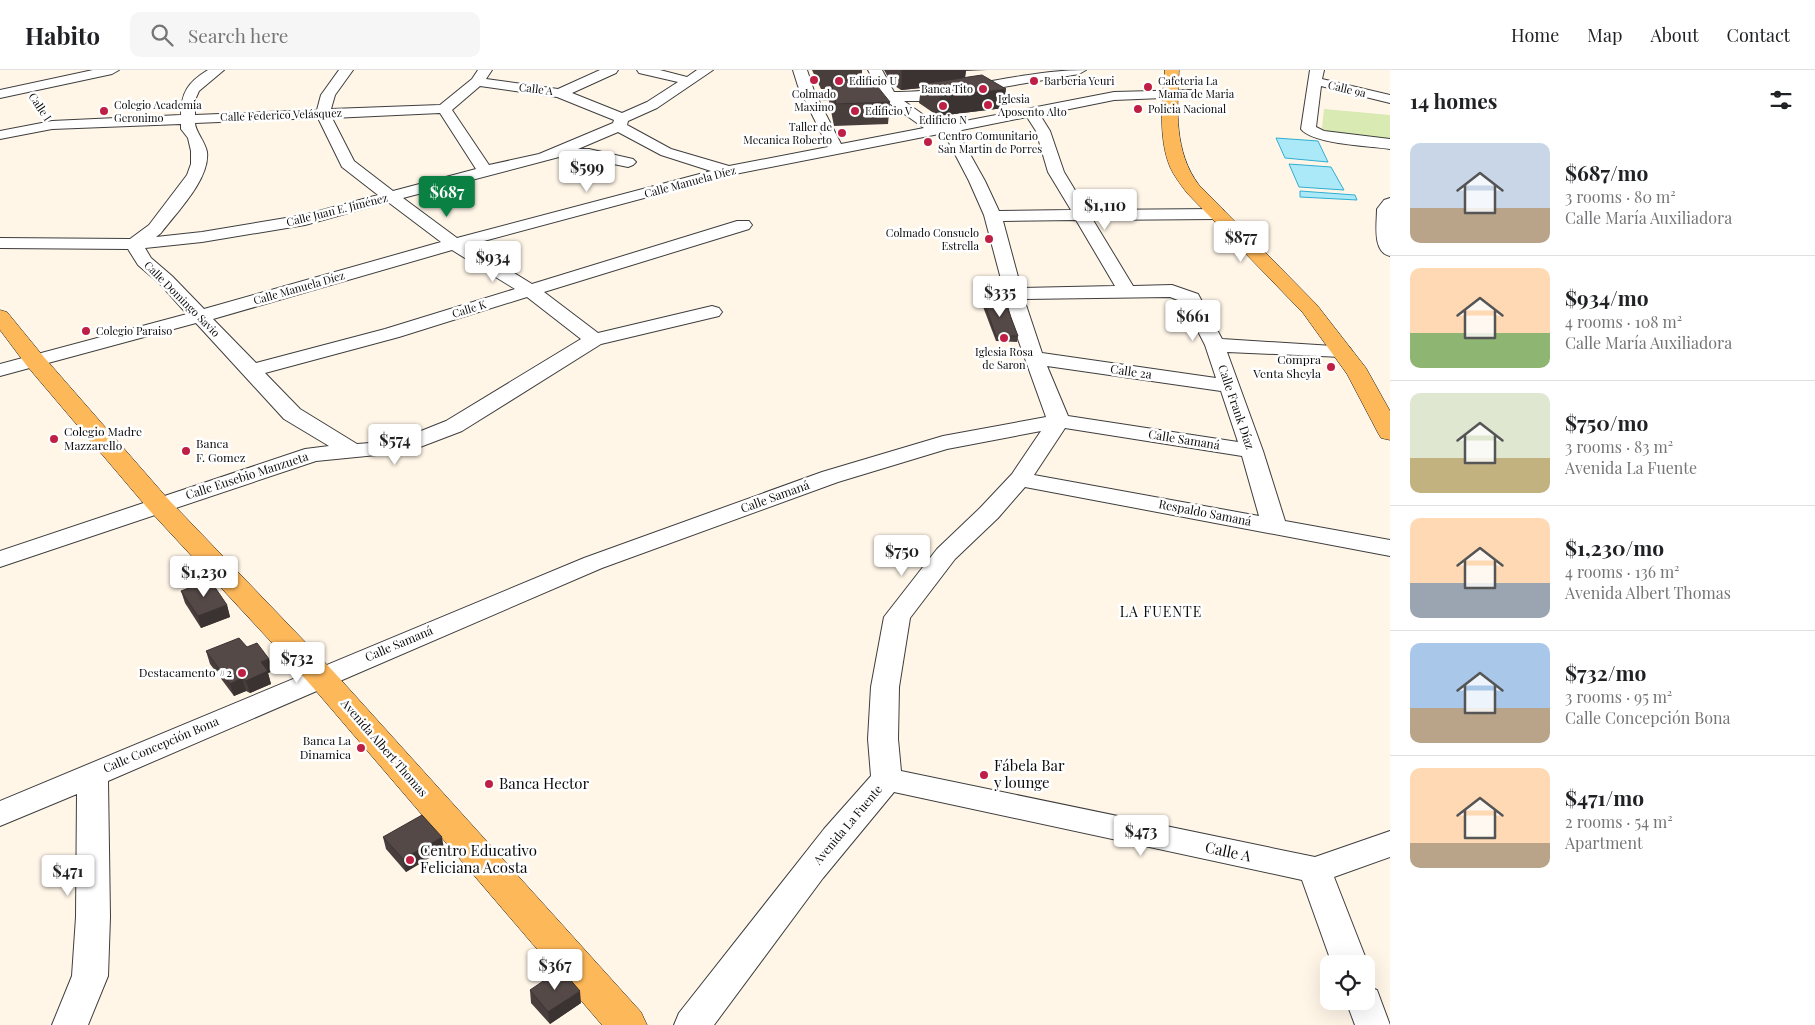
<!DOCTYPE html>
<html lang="en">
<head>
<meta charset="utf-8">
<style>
  body { margin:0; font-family:"Playfair Display",serif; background:#f6f6f6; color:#202124; height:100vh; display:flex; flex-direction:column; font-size:19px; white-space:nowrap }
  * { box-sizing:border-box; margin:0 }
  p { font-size:16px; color:#757577 }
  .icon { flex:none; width:28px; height:28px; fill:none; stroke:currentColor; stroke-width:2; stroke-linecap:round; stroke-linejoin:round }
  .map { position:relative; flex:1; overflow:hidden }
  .panel { display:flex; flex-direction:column; background:#fff; width:425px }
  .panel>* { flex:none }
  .tools { position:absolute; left:1320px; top:885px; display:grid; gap:10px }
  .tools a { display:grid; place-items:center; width:55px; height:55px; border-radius:10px; background:#fff; box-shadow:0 5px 20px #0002; font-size:25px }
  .price { position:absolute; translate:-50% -42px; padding:0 11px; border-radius:5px; background:#fff; color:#222; font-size:16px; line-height:32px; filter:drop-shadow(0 1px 2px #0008) }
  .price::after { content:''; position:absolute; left:50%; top:30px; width:15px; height:11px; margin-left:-8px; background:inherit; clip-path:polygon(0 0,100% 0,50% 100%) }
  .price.on { background:#0b8043; color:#fff }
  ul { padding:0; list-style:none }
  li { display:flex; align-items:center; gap:15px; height:125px; padding:0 20px }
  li+li { border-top:1px solid #e0e0e0 }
  li span { display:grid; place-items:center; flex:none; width:140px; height:100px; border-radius:10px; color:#555 }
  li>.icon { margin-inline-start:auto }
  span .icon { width:60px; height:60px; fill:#fffc; stroke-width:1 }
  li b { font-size:21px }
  h2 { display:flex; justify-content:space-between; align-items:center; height:60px; padding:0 20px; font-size:21px }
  header { display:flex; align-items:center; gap:30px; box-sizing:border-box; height:70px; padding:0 25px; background:#fff; border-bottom:1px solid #e0e0e0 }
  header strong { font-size:24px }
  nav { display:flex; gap:28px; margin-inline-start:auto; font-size:18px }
  .search { width:350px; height:45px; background:#f6f6f6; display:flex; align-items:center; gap:12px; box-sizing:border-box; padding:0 18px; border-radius:10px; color:#757577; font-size:19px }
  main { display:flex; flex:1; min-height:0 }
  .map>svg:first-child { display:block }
  .green { fill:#d9eab2 }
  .water { fill:#abe9f8; stroke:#30aed1 }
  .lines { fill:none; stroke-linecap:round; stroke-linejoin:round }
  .minor-casing { stroke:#3e3e3e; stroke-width:2 }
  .major-casing { stroke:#1c1c1c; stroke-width:1 }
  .minor { fill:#fff; fill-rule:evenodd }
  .major { fill:#fdb85a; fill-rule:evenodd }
  .wall { fill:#483f3d }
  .shaded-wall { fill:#3b3332 }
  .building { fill:#544947; stroke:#3b3332 }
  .poi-dot { fill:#be1f44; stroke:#fff; stroke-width:2 }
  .labels { text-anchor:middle; stroke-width:5; stroke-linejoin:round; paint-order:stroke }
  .far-poi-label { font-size:11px; fill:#0b0b0b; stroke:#fff; text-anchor:start }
  .far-street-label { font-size:11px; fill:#0b0b0b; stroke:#fff }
  .poi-label { font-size:12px; fill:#0b0b0b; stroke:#fff; text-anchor:end }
  .street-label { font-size:12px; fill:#0b0b0b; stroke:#fff }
  .neighbourhood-label { font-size:14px; letter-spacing:1px; fill:#0b0b0b; stroke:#fff }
  .near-poi-label { font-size:15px; fill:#0b0b0b; stroke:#fff; text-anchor:start }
  .near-street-label { font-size:15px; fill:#0b0b0b; stroke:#fff }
</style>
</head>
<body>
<header>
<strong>Habito</strong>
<div class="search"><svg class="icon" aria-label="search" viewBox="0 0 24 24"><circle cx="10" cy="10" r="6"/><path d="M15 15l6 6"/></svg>Search here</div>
<nav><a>Home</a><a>Map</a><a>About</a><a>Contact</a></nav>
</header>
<main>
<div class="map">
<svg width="1390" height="955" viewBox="0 0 1390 955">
  <rect width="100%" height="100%" fill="#fff6e8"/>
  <polygon class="green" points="1324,39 1390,45 1390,70 1327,62 1322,58"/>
  <g class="water">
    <polygon points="1276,68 1318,71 1328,92 1285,88"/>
    <polygon points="1289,94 1331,97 1344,120 1299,117"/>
    <polygon points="1300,121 1355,125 1357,130 1300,127"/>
  </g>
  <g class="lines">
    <defs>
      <g id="minor">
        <polygon points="93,0 119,0 112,4 0,28 0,20"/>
        <path d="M208,0H224L199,21L195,30V45L317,40L321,25L339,0H353L335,25L331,39L440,35L472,9L478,0H492L486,9L558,19L600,0H618L616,3L572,23L622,43L647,32L678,12L639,3L637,0H660L687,7L697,0H713L657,38L628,51L627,55L671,79L729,96L828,77L798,16L793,0H807L814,21L880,22L868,0H882L894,22C959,23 1021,0 1086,0L1079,4L922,31H904L939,56L1114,22L1192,20L1194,23L1187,27L1114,30L1040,45L1050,61L1064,102L1087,140L1217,139L1223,140L1225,144L1223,148L1217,149L1093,150L1133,216L1172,215L1198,224L1222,269L1349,277L1352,281L1349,285L1342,287L1227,282L1263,381L1285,451L1390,470V486L1025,417L998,448L955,489L910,548L899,617L898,669L901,701L1315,787L1390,761V787L1334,807L1368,894L1366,897V894H1332L1302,810L894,722L823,808L714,955H674L679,943L824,759L871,706L868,669L871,617L884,547L937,479L980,438L1012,404L1041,361L947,379L838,412L602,498L108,711L110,847L108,906L88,955H52L72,906L76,847L77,724L0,756V731L584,488L822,402L943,366L1046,347L1014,258L984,145L969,111L944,63L730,105L469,175L532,214L737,151H749L752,155L749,159L544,222L598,263L712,236L719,238L722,242L719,246L601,274L462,361L407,382L316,391L0,497V481L305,379L329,376L284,349L196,253L0,306V294L187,244L160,214L138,195L128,179L0,178V168L130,169L149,155L187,105L191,94V81L188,68L181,59V54L52,59L0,69V61L52,51L181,45C181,23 188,12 208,0ZM480,16L557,27L614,50L613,53L539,84L489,95L452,40ZM818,29L886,31L924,58L841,74ZM440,43L476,99L393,121L354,91L332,48ZM1027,47L1036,61L1048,102L1071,140L999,141L985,111L957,61ZM318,48L342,97L378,125L304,145L202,162L156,167L161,163C177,142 210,109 207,82C205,71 195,61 195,53ZM618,62L661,85L711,101L457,168L403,128L559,87L589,89L628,97L633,95L636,92L633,89L589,79H578ZM388,132L441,172L204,239L172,206L151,188L145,178L202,172L305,155ZM1076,150L1115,216L1021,218L1003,151ZM452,180L515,219L385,259L256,293L213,249ZM527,227L581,269L446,351L396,371L357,374L300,339L265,303L399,267ZM1170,227L1183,232L1205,275L1216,308L1042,283L1024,229ZM1047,296L1221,321L1238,372L1068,346ZM1065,358L1242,386L1259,446L1034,405Z"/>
        <path d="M1310,0H1324L1322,9L1390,25V33L1321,16L1316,57L1324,61L1390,69V79C1370,76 1312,74 1301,59Z"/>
        <path d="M1390,128V186C1372,182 1377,154 1377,139L1384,130Z"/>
        <polygon points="1366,916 1377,920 1390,955 1355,955 1346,931 1366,931"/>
      </g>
      <g id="major">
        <path d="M1165,0H1179C1177,40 1174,82 1199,115L1317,235L1366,298L1390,341V370L1381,368L1378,363L1347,304L1303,243L1187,123C1181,115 1174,106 1170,97C1158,68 1162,30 1165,0Z"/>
        <polygon points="0,240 7,242 43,286 168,429 332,600 641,942 647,955 602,955 310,614 150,441 27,296 0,260"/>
      </g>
    </defs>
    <use href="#minor" class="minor-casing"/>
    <use href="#major" class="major-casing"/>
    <use href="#minor" class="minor"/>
    <use href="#major" class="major"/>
  </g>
  <g class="wall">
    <polygon points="812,0 862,0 862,11 890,32 888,54 834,56 829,31 830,19 821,19"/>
    <polygon points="884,0 987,0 966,1 965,8 1004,38 938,46 919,33 921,18 901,20 892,14"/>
    <polygon points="983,229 1018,266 1017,272 996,271 982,234"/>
    <polygon points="181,521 227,535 230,547 201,558 185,533"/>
    <polygon points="206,581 269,589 273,601 268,603 271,614 250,623 246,621 234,626 210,594"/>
    <polygon points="383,767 444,779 406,802 386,779"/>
    <polygon points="530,920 581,933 550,954 531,933"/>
  </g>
  <g class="shaded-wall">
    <polygon points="902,0 966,0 964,14 921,14 921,18 901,20"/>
    <polygon points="1006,19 1004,38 938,46 940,27"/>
    <polygon points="227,535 230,547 201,558 198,546"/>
    <polygon points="269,589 273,601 268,603 271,614 250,623 246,611 261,592"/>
    <polygon points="242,608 246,621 234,626 230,614"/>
    <polygon points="442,767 444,779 406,802 403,789"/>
    <polygon points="580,921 581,933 550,954 548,942"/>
  </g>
  <g class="building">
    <polygon points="982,5 1006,19 940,27 921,14"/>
    <polygon points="831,10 873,11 890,32 836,34"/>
    <polygon points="983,229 1004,229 1018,266 996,266"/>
    <polygon points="210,510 227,535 198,546 181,521"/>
    <polygon points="239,568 247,577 257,573 269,589 261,592 268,601 246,611 242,608 230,614 206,581"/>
    <polygon points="422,745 442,767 403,789 383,767"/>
    <polygon points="561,899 580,921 548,942 530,920"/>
  </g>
  <g class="poi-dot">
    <circle cx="814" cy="10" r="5"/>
    <circle cx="839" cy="11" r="5"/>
    <circle cx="1034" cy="11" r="5"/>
    <circle cx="1148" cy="17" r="5"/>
    <circle cx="983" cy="19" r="5"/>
    <circle cx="988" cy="35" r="5"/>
    <circle cx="943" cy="36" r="5"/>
    <circle cx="1138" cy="39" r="5"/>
    <circle cx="104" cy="41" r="5"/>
    <circle cx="855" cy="41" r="5"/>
    <circle cx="842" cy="63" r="5"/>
    <circle cx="928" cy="72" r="5"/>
    <circle cx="989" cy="169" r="5"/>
    <circle cx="86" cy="261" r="5"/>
    <circle cx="1004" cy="268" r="5"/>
    <circle cx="1331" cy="297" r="5"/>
    <circle cx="54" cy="369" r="5"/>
    <circle cx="186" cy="381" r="5"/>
    <circle cx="242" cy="603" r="5"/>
    <circle cx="361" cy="678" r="5"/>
    <circle cx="984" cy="705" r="5"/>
    <circle cx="489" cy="714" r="5"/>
    <circle cx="410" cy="790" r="5"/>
  </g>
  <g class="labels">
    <g class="far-poi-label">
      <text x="849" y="15">Edificio U</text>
      <text x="1044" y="15">Barberia Yeuri</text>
      <text x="1158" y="15">Cafeteria La<tspan x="1158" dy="13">Mama de Maria</tspan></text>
      <text x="973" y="23" text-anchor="end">Banca Tito</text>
      <text x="814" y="28" text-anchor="middle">Colmado<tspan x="814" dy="13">Maximo</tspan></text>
      <text x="998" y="33">Iglesia<tspan x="998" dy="13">Aposento Alto</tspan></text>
      <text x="114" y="39">Colegio Academia<tspan x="114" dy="13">Geronimo</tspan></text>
      <text x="1148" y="43">Policia Nacional</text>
      <text x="865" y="45">Edificio V</text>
      <text x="943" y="54" text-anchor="middle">Edificio N</text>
      <text x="832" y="61" text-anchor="end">Taller de<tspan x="832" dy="13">Mecanica Roberto</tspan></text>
      <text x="938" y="70">Centro Comunitario<tspan x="938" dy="13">San Martin de Porres</tspan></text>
      <text x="979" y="167" text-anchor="end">Colmado Consuelo<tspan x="979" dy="13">Estrella</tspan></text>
      <text x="96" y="265">Colegio Paraiso</text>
      <text x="1004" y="286" text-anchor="middle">Iglesia Rosa<tspan x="1004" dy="13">de Saron</tspan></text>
    </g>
    <g class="far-street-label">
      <text transform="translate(536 19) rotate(7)" y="4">Calle A</text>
      <text transform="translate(1347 19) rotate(13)" y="4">Calle 9a</text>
      <text transform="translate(40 37) rotate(56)" y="4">Calle I</text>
      <text transform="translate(281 45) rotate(-2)" y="4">Calle Federico Velásquez</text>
      <text transform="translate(690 112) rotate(-15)" y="4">Calle Manuela Díez</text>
      <text transform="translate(337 140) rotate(-14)" y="4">Calle Juan E. Jiménez</text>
      <text transform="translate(299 218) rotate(-16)" y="4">Calle Manuela Díez</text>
      <text transform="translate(182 229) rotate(45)" y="4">Calle Domingo Savio</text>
      <text transform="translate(469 239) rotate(-17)" y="4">Calle K</text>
    </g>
    <g class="poi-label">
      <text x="1321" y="294">Compra<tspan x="1321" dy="14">Venta Sheyla</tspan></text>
      <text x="64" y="366" text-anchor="start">Colegio Madre<tspan x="64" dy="14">Mazzarello</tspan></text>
      <text x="196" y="378" text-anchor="start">Banca<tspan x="196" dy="14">F. Gomez</tspan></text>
      <text x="232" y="607">Destacamento #2</text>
      <text x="351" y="675">Banca La<tspan x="351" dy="14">Dinamica</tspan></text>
    </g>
    <g class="street-label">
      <text transform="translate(1131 302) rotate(8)" y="4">Calle 2a</text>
      <text transform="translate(1236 337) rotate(71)" y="4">Calle Frank Díaz</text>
      <text transform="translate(1184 370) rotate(9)" y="4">Calle Samaná</text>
      <text transform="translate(247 406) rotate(-18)" y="4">Calle Eusebio Manzueta</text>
      <text transform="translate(775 427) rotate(-20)" y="4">Calle Samaná</text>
      <text transform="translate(1205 443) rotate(11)" y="4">Respaldo Samaná</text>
      <text transform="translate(399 574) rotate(-23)" y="4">Calle Samaná</text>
      <text transform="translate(161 675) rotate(-23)" y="4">Calle Concepción Bona</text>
      <text transform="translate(384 678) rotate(49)" y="4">Avenida Albert Thomas</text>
      <text transform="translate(848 755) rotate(-50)" y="4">Avenida La Fuente</text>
    </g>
    <g class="neighbourhood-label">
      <text x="1161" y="547">LA FUENTE</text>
    </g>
    <g class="near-poi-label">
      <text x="994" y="701">Fábela Bar<tspan x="994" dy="17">y lounge</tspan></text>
      <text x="499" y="719">Banca Hector</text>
      <text x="420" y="786">Centro Educativo<tspan x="420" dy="17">Feliciana Acosta</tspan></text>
    </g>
    <g class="near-street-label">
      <text transform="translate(1228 782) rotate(12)" y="5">Calle A</text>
    </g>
  </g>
</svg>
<div class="tools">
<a><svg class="icon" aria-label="locate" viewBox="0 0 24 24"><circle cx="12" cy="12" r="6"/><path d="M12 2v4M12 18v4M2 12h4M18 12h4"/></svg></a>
</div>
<b class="price" style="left:587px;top:123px">$599</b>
<b class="price on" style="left:447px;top:148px">$687</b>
<b class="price" style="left:1105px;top:161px">$1,110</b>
<b class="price" style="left:1241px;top:193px">$877</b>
<b class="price" style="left:493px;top:213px">$934</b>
<b class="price" style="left:1000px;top:248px">$335</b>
<b class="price" style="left:1193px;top:272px">$661</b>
<b class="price" style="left:395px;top:396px">$574</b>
<b class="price" style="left:902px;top:507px">$750</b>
<b class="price" style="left:204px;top:528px">$1,230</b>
<b class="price" style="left:297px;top:614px">$732</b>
<b class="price" style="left:1141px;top:787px">$473</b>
<b class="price" style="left:68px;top:827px">$471</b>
<b class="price" style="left:555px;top:921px">$367</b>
</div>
<section class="panel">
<h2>14 homes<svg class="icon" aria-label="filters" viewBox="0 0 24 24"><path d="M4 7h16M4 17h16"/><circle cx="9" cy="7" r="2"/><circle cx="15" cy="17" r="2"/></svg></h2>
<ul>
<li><span style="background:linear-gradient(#c9d6e8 65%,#b9a48a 0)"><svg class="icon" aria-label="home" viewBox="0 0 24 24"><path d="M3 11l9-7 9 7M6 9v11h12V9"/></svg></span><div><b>$687/mo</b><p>3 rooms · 80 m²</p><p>Calle María Auxiliadora</p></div></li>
<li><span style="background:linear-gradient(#ffd9b3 65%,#8fb573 0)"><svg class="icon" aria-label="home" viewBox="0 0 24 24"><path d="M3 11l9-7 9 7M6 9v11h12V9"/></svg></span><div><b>$934/mo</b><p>4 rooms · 108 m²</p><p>Calle María Auxiliadora</p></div></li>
<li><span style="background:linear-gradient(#dfe7d0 65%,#c2b280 0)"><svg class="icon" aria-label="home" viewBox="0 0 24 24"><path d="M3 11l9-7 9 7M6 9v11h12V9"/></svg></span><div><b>$750/mo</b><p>3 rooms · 83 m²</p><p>Avenida La Fuente</p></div></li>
<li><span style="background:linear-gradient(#ffd9b3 65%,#9aa5b1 0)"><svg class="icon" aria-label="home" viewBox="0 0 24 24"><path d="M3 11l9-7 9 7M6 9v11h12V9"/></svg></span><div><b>$1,230/mo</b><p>4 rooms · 136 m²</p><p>Avenida Albert Thomas</p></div></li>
<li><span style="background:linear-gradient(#a9c7e8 65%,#b9a48a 0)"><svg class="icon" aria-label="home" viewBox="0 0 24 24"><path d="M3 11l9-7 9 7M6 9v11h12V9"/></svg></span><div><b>$732/mo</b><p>3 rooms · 95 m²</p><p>Calle Concepción Bona</p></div></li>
<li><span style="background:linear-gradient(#ffd9b3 75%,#b9a48a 0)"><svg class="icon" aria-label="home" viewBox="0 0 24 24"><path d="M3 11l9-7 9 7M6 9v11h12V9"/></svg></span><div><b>$471/mo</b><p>2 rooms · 54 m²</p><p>Apartment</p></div></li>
</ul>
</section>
</main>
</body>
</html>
